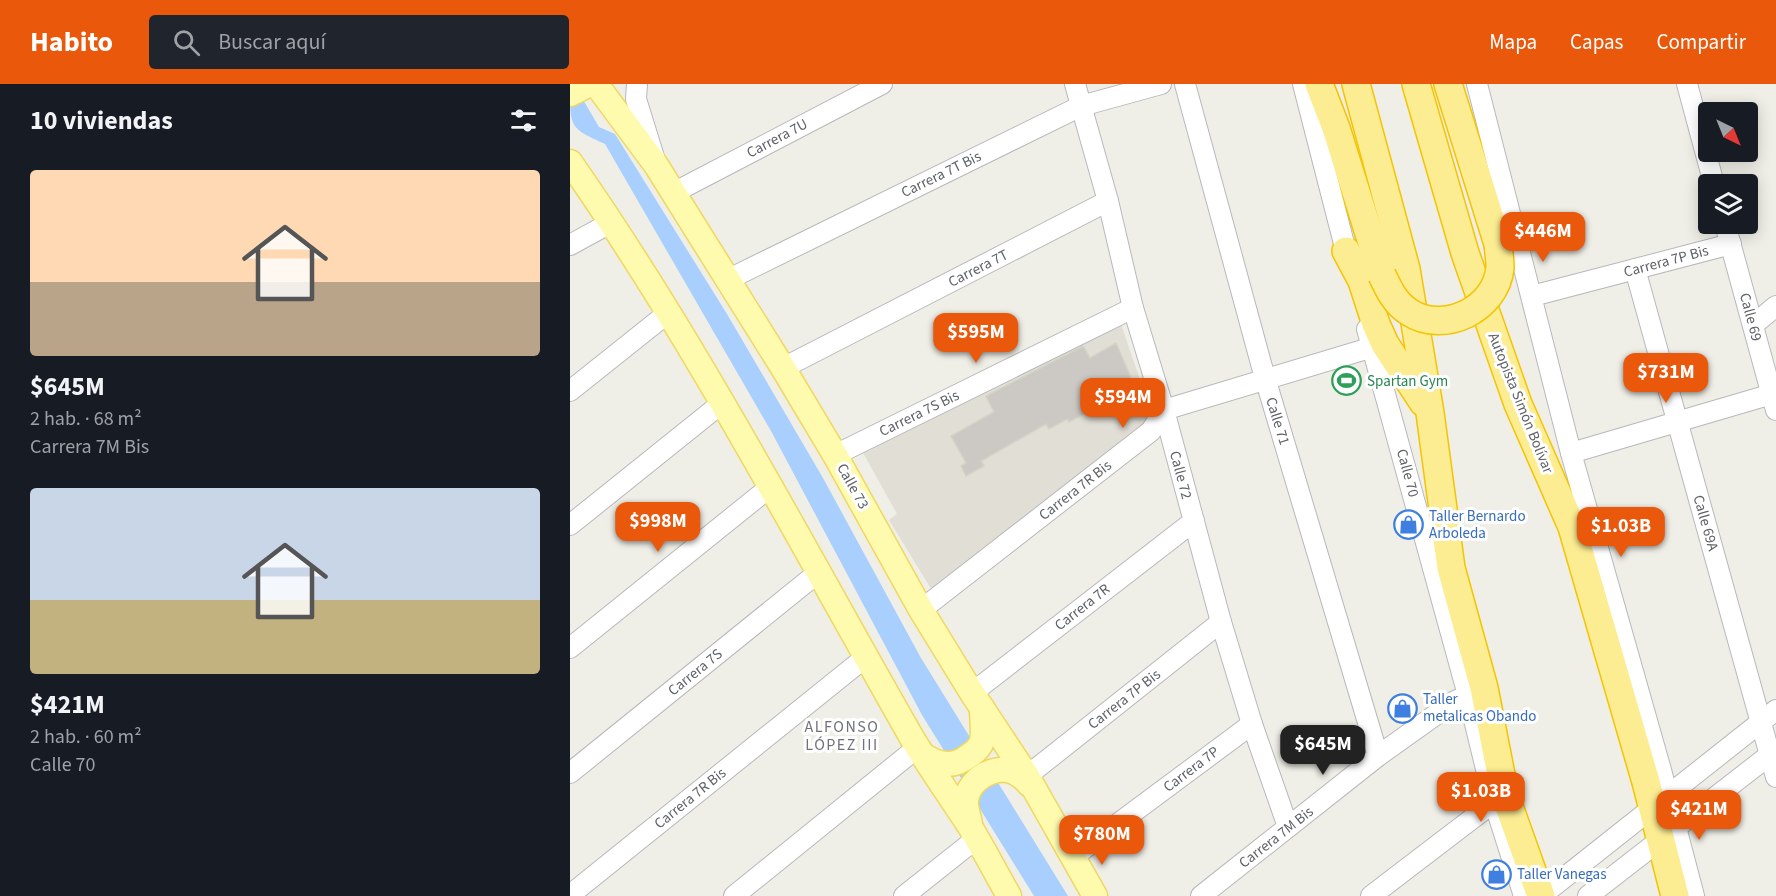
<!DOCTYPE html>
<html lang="es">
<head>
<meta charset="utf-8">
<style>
  body { margin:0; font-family:"Source Sans 3",sans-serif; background:#20242c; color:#f1f3f6; height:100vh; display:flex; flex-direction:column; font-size:22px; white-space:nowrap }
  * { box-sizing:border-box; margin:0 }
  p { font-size:20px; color:#9ea1a6 }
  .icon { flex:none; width:33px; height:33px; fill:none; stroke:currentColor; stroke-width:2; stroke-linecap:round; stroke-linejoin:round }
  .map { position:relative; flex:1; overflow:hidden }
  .drawer { display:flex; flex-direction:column; background:#171b24; width:570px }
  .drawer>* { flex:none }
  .needle { width:39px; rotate:137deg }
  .tools { position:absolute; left:1128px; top:18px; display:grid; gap:12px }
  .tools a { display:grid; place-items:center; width:60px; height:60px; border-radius:6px; background:#171b24; box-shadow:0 3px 15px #0003; font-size:30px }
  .price { position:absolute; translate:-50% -51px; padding:0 14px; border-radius:12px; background:#ea580c; color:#fff; font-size:20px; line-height:39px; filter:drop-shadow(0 2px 3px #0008) }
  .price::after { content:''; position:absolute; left:50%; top:36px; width:18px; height:14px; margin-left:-9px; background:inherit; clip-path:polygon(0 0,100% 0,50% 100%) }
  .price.on { background:#222; color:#fff }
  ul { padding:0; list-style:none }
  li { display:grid; align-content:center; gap:12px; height:318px; padding:0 30px }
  li span { display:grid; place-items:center; height:186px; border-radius:6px; color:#555 }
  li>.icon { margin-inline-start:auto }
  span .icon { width:108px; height:108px; fill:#fffc; stroke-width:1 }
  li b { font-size:26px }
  h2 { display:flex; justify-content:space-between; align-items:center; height:72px; padding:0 30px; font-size:26px }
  header { display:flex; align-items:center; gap:36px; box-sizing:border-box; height:84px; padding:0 30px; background:#ea580c; color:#fff }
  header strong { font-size:28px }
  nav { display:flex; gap:33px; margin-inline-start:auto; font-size:21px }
  .search { width:420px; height:54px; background:#20242c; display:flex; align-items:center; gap:15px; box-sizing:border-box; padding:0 21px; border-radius:6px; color:#9ea1a6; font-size:22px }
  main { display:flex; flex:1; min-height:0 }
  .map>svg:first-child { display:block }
  .education { fill:#e0ded5 }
  .water { fill:#a9cffe }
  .building { fill:#ccc9c4; stroke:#d5d2c5; stroke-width:1.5 }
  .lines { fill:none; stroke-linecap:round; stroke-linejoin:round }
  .minor-casing { stroke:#b7b8bd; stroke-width:22 }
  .major-casing { stroke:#f0d860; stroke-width:27 }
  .highway-casing { stroke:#f4c403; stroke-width:30 }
  .minor { stroke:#fff; stroke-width:20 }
  .major { stroke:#fefaae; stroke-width:24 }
  .highway { stroke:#fced92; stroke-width:27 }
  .highway-bridge-casing { stroke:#f4c403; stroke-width:30; stroke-linecap:butt }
  .highway-bridge { stroke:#fced92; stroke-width:27 }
  .labels { text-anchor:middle; stroke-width:6; stroke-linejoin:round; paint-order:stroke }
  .street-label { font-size:15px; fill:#5e6167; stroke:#fff }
  .leisure-label { font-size:15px; fill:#27864d; stroke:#fff; text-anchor:start }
  .shop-label { font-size:15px; fill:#366cbe; stroke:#fff; text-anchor:start }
  .neighbourhood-label { font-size:16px; letter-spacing:1.5px; fill:#6f7379; stroke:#fff }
</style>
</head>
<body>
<header>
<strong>Habito</strong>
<div class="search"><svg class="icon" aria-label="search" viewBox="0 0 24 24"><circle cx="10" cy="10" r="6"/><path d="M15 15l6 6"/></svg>Buscar aquí</div>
<nav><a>Mapa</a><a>Capas</a><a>Compartir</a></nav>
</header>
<main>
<section class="drawer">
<h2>10 viviendas<svg class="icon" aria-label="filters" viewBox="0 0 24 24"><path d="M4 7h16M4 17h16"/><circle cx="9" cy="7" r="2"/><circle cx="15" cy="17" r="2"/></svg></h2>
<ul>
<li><span style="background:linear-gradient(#ffd9b3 60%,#b9a48a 0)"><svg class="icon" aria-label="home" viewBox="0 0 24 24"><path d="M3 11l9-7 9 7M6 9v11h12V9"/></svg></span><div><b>$645M</b><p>2 hab. · 68 m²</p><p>Carrera 7M Bis</p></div></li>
<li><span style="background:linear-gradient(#c9d6e8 60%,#c2b280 0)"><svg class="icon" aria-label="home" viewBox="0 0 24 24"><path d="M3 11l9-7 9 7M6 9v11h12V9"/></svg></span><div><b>$421M</b><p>2 hab. · 60 m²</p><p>Calle 70</p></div></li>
</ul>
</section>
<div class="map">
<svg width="1206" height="812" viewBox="0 0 1206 812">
  <rect width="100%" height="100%" fill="#f0efe7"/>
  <polygon class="education" points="550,237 583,334 363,508 319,436 327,430 292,367"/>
  <path class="water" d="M0,3L15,19L29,43L45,50L157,230L253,394L351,574L498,812H464L352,631L201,347L35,60C0,44 0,44 0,3Z"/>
  <polygon class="building" points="546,259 565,303 499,338 497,335 479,345 476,340 411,377 414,382 396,392 391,382 396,379 381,352 424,328 416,312 513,262 520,274"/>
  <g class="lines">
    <defs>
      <g id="minor">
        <polyline points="67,0 66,15 84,73"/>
        <polyline points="505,0 538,117 563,224 594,326 651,538 682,640 718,743"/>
        <polyline points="615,0 695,294 808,672"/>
        <polyline points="733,0 779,179"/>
        <polyline points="907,0 1001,369 1091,686 1124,812"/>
        <polyline points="1117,0 1144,100"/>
        <polyline points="103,109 312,0"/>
        <polyline points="1155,140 1206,326"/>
        <polyline points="0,161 42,138"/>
        <polyline points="1065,185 1206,693"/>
        <polyline points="157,196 511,22 591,0"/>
        <polyline points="962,212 1161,160"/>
        <polyline points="1183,241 1206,222"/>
        <polyline points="797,245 898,611 924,718 954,812"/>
        <polyline points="213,284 538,117"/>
        <polyline points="0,307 99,228"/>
        <polyline points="1001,369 1202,310"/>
        <polyline points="265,371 563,224"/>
        <polyline points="0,441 152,319"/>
        <polyline points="351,526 581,347 594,326 803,263"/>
        <polyline points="0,564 200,403"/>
        <polyline points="402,609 624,437"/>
        <polyline points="0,689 250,487"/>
        <polyline points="457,692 651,538"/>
        <polyline points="503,773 682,640"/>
        <polyline points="0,811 297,572"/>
        <polyline points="164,812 348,663"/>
        <polyline points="334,812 397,762 407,757"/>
        <polyline points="631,812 808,672 885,617 898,611"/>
        <polyline points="801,812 924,718"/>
        <polyline points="971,812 1206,626"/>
        <polyline points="1018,812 1206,666"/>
      </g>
      <g id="major">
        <polyline points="26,0 86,81 213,284 265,371 351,526 402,609 457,692 525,812"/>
        <polyline points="0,10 20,0"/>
        <path d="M0,78C128,261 231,460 342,654C360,684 380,712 399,741C413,764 426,789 439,812"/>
        <path d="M353,671C370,682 384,684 400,671C405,668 410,663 412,657C414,647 412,635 412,624"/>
        <path d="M400,740C399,732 395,724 396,716C399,695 425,680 444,688C450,691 455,695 459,700"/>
      </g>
      <g id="highway">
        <polyline points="749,0 766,44 812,191"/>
        <polyline points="786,0 836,185 860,329 881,484 914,604 935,711 971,812"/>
        <polyline points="846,0 895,169 948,320 1002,443 1076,698 1105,812"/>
        <polyline points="878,0 928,160"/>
        <polyline points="776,167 792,197 806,240 815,260 853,318"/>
      </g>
    </defs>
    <use href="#minor" class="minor-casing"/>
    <use href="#major" class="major-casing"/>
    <use href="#highway" class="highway-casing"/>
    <use href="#minor" class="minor"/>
    <use href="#major" class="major"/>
    <use href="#highway" class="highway"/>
    <defs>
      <path id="highway-bridge" d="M812,191C819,206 825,219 839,228C874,251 926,225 930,184C930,176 929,168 928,160"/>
    </defs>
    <use href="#highway-bridge" class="highway-bridge-casing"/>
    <use href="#highway-bridge" class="highway-bridge"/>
  </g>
  <defs>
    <symbol id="stadium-ring" viewBox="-11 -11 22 22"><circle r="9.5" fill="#fff" stroke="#2e9e5b" stroke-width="1.5"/><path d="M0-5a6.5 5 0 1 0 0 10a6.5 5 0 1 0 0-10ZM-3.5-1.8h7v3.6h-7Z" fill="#2e9e5b"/></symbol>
    <symbol id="shop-ring" viewBox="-11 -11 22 22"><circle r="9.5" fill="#fff" stroke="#3f7fe0" stroke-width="1.5"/><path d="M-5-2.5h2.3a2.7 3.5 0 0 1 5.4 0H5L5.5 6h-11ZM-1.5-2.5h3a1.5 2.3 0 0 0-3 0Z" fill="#3f7fe0"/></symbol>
  </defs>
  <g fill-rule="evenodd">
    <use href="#stadium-ring" x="760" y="280" width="33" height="33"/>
    <use href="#shop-ring" x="822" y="424" width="33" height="33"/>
    <use href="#shop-ring" x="816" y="608" width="33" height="33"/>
    <use href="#shop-ring" x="910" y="774" width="33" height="33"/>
  </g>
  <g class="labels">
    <g class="street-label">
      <text transform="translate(207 54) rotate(-28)" y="5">Carrera 7U</text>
      <text transform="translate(371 90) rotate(-26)" y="5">Carrera 7T Bis</text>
      <text transform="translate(1096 177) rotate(-15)" y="5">Carrera 7P Bis</text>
      <text transform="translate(408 184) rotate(-27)" y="5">Carrera 7T</text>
      <text transform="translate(1181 233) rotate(75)" y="5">Calle 69</text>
      <text transform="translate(951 319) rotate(68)" y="5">Autopista Simón Bolívar</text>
      <text transform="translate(349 329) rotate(-26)" y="5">Carrera 7S Bis</text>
      <text transform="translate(708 337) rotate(73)" y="5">Calle 71</text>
      <text transform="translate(838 389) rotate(75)" y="5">Calle 70</text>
      <text transform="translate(611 391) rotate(75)" y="5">Calle 72</text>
      <text transform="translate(283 402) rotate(61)" y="5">Calle 73</text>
      <text transform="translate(505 406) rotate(-38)" y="5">Carrera 7R Bis</text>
      <text transform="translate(1136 439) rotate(74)" y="5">Calle 69A</text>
      <text transform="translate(512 523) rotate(-38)" y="5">Carrera 7R</text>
      <text transform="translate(125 588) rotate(-39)" y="5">Carrera 7S</text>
      <text transform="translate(554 615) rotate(-38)" y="5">Carrera 7P Bis</text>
      <text transform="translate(621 685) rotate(-37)" y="5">Carrera 7P</text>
      <text transform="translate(120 714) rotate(-39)" y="5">Carrera 7R Bis</text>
      <text transform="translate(706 753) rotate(-38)" y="5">Carrera 7M Bis</text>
    </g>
    <g class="leisure-label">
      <text x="797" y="302">Spartan Gym</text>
    </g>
    <g class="shop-label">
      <text x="859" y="437">Taller Bernardo<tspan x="859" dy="17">Arboleda</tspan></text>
      <text x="853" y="620">Taller<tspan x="853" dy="17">metalicas Obando</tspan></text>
      <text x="947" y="795">Taller Vanegas</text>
    </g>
    <g class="neighbourhood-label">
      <text x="272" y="648">ALFONSO<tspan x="272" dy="18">LÓPEZ III</tspan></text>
    </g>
  </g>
</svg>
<div class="tools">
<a><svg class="needle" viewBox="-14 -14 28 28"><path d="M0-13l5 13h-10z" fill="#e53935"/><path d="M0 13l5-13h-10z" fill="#9ea1a6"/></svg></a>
<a><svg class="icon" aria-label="layers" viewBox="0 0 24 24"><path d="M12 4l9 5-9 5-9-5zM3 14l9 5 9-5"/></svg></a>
</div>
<b class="price" style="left:973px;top:179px">$446M</b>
<b class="price" style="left:406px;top:280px">$595M</b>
<b class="price" style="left:1096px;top:320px">$731M</b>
<b class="price" style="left:553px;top:345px">$594M</b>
<b class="price" style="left:88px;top:469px">$998M</b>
<b class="price" style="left:1051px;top:474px">$1.03B</b>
<b class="price on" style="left:753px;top:692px">$645M</b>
<b class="price" style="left:911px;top:739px">$1.03B</b>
<b class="price" style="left:1129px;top:757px">$421M</b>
<b class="price" style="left:532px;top:782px">$780M</b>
</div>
</main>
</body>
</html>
